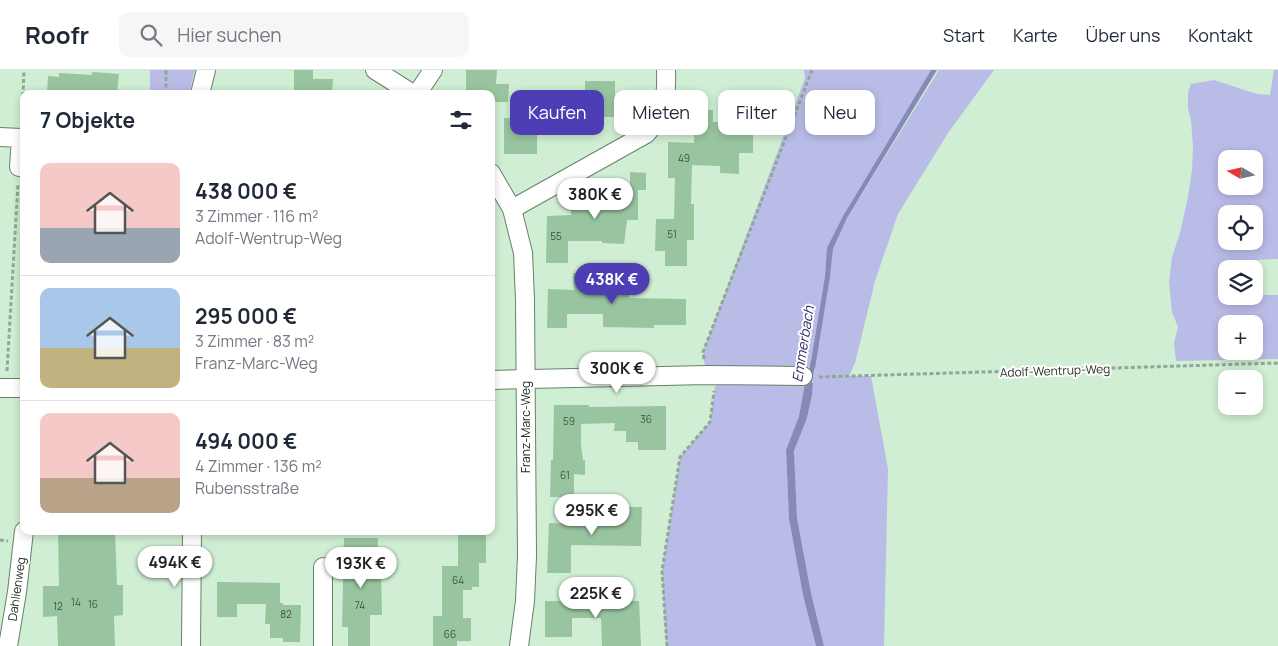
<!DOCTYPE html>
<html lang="de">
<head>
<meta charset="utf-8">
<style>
  body { margin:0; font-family:Manrope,sans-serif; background:#f6f6f7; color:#1f2937; height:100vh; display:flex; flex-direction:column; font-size:19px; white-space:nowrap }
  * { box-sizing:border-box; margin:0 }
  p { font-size:16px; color:#747a83 }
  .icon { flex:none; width:28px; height:28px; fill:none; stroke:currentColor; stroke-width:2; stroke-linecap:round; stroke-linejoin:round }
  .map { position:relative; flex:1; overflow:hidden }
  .side { position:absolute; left:20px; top:20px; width:475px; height:445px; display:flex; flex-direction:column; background:#fff; border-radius:10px; box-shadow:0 2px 8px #0003 }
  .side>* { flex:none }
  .top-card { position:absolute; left:510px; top:20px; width:475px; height:45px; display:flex; gap:10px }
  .needle { width:32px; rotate:279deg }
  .buttons { position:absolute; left:1218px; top:80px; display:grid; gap:10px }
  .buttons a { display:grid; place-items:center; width:45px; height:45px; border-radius:10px; background:#fff; box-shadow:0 2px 8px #0003; font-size:25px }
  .price { position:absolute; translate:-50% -42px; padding:0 11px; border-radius:18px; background:#fff; color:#222; font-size:16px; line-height:32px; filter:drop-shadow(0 1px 2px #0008) }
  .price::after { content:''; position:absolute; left:50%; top:30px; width:15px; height:11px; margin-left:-8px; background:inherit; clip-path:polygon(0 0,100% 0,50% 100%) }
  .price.selected { background:#4e3eb6; color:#fff }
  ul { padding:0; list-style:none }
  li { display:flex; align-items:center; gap:15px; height:125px; padding:0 20px }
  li+li { border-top:1px solid #e0e1e3 }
  li span { display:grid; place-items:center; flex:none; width:140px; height:100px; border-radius:10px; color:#555 }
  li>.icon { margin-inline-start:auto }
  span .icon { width:60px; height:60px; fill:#fffc; stroke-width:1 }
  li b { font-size:21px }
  h2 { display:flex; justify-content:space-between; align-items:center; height:60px; padding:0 20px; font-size:21px }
  .chip { padding:0 18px; border-radius:10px; background:#fff; box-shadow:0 2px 8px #0003; font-size:18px; line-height:45px }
  .chip.selected { background:#4e3eb6; color:#fff }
  header { display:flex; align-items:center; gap:30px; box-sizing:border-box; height:70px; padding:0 25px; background:#fff; border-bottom:1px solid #e0e1e3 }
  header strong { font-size:24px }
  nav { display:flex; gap:28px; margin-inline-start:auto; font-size:18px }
  .search { width:350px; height:45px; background:#f6f6f7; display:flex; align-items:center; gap:12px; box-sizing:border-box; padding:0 18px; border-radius:10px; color:#747a83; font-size:19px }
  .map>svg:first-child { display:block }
  .green { fill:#babce8; fill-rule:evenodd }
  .water { fill:#8789b8 }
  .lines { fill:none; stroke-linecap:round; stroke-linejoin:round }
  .stream { stroke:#8789b8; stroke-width:5 }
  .building { fill:#98c59f }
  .street-casing { stroke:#66826a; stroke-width:20 }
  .path { stroke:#90a893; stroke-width:3; stroke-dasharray:4 2.5; stroke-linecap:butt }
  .street { stroke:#fff; stroke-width:18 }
  .labels { text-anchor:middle; stroke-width:4; stroke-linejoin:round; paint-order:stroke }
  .number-label { font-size:10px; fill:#3f5342 }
  .street-label { font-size:12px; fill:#212d23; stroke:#fff }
  .water-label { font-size:14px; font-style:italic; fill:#312d68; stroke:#fff }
</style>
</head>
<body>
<header>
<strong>Roofr</strong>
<div class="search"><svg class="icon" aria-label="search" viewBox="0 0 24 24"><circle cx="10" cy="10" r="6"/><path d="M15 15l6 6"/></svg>Hier suchen</div>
<nav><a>Start</a><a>Karte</a><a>Über uns</a><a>Kontakt</a></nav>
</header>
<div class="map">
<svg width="1278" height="576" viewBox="0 0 1278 576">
  <rect width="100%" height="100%" fill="#cfeed3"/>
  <g class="green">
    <polygon points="150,0 195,0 189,24 150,24"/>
    <polygon points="804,0 931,0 843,146 828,178 825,206 810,297 705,297 703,282 805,8"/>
    <polygon points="939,0 994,0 948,63 898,144 875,211 855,293 849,306 871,306 888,399 884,576 824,576 811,523 797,448 794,381 807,348 812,325 813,307 830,207 833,179 847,148"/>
    <path d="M1274,0H1278V189L1253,190L1255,225H1278V289L1176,291L1174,273L1178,257L1172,242L1169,212L1172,187L1180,163L1188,127L1192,100L1193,77L1191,51L1188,39V22L1191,14L1214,10L1257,24L1270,25ZM1226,89H1254V116H1226ZM1226,144H1254V171H1226ZM1226,199H1254V226H1226ZM1226,254H1254V281H1226Z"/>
    <polygon points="727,313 805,313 799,346 786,380 789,449 803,525 816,576 666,576 662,501 680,387 710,352 715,316"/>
  </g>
  <g class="water">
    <polygon points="931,0 937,0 847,148 833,179 830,207 815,298 810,297 825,206 827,178 843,146"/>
    <polygon points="805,313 813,313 812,325 807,348 794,381 797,448 811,523 824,576 816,576 803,525 789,449 786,380 799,346"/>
  </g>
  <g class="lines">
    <polyline class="stream" points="808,319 813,293"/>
  </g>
  <g class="building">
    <polygon points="294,0 313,0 313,9 333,9 332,24 294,22"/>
    <polygon points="466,0 497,0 496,14 509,14 508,32 491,32 491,24 466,24"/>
    <polygon points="92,2 119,4 117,24 47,24 48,6 59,7 59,3 92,5"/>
    <rect x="585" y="11" width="30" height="36"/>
    <polygon points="695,40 713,40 713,52 753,52 753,83 739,83 739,104 720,103 720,96 692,95 691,134 694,134 694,170 687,170 687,196 665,196 665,181 655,181 656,149 674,149 675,108 668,108 668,72 694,73"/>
    <polygon points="504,48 537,49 537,84 504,84"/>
    <polygon points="630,102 646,103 646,120 638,120 638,150 627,150 624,174 602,173 602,171 568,171 568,193 546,193 547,146 571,145 571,132 601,132 601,119 630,119"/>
    <polygon points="573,203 608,204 608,218 629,218 629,228 686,229 686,255 654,255 654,258 603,257 603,244 567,244 567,258 547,258 548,219 574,220"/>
    <polygon points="554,335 589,335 589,337 666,336 666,380 638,380 638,372 626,372 626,361 614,361 615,353 581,354 581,374 583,390 585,390 585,405 574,404 574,427 550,427 551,390 553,390"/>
    <polygon points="628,437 642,437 641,476 571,475 571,503 547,503 549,453 574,454 574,445 628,445"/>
    <polygon points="58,461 115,461 117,515 123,515 123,545 114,546 115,576 58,576 57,546 43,547 43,516 59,516"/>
    <polygon points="458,461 486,461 486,493 479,493 479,517 472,517 472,520 463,520 463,548 471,548 471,571 457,571 457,576 433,576 433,546 442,546 442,496 458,496"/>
    <polygon points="344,468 378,468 377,503 381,504 382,545 370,545 370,576 348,576 348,557 342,557"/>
    <polygon points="217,512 280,513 280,533 283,533 283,535 301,535 300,572 283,572 283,568 270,568 270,554 265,554 266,534 237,534 237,547 217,547"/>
    <polygon points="569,523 585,523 585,531 639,531 641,576 602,576 601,548 572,548 572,567 545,567 545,531 569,531"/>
  </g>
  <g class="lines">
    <defs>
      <g id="street">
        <polyline points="375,0 413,24"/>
        <polyline points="200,24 206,0"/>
        <polyline points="417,24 433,0"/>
        <polyline points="0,67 21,68 19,97"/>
        <polyline points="491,103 512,139 523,183 525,230 527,486 525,531 519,576"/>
        <path d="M512,139L646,64C665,44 667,26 666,0"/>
        <polyline points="491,310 707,305 803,306"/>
        <polyline points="0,318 24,318"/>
        <polyline points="8,576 17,522 24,461"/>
        <polyline points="191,576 192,461"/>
        <polyline points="323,576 323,497"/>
      </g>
    </defs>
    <use href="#street" class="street-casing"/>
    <g class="path">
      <polyline points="166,24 166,0"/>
      <polyline points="22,52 24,0"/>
      <polyline points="704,289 703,282 812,0"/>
      <polyline points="7,301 18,113"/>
      <polyline points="819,307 1278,293"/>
      <polyline points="0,470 8,471"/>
      <polyline points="667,576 662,501 680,387 710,352 714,321"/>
    </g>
    <use href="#street" class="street"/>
  </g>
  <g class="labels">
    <g class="number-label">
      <text x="684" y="92">49</text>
      <text x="672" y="168">51</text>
      <text x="556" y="170">55</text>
      <text x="646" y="353">36</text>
      <text x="569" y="355">59</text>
      <text x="565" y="409">61</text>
      <text x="458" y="514">64</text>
      <text x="76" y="536">14</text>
      <text x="93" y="538">16</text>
      <text x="360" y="539">74</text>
      <text x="58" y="540">12</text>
      <text x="286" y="548">82</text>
      <text x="450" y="568">66</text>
    </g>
    <g class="street-label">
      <text transform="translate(1055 301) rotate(-2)" y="4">Adolf-Wentrup-Weg</text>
      <text transform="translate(526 357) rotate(-90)" y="4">Franz-Marc-Weg</text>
      <text transform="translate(17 519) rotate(-82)" y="4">Dahlienweg</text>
    </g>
    <g class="water-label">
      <text transform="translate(803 274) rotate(-81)" y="5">Emmerbach</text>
    </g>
  </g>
</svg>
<div class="buttons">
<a><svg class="needle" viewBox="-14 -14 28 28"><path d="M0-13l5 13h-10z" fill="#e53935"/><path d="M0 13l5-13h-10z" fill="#747a83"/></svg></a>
<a><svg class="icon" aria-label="locate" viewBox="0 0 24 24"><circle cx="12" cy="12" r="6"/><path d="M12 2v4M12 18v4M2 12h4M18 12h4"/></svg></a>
<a><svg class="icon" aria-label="layers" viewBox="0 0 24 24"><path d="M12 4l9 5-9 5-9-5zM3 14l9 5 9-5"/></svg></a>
<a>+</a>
<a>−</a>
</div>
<b class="price" style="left:595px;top:150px">380K €</b>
<b class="price selected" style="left:612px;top:235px">438K €</b>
<b class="price" style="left:617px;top:324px">300K €</b>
<b class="price" style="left:592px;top:466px">295K €</b>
<b class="price" style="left:175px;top:518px">494K €</b>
<b class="price" style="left:361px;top:519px">193K €</b>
<b class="price" style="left:596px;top:549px">225K €</b>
<div class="top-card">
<a class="chip selected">Kaufen</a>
<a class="chip">Mieten</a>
<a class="chip">Filter</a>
<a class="chip">Neu</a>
</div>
<section class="side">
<h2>7 Objekte<svg class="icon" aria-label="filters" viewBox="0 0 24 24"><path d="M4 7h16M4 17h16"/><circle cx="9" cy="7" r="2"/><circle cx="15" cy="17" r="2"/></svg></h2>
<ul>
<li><span style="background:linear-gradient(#f6c9c9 65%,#9aa5b1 0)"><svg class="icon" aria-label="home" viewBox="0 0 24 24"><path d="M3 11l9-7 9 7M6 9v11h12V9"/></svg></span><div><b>438 000 €</b><p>3 Zimmer · 116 m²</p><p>Adolf-Wentrup-Weg</p></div></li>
<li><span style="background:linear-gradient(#a9c7e8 60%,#c2b280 0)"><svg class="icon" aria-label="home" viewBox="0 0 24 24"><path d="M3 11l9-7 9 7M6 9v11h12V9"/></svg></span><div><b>295 000 €</b><p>3 Zimmer · 83 m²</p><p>Franz-Marc-Weg</p></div></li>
<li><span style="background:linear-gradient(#f6c9c9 65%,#b9a48a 0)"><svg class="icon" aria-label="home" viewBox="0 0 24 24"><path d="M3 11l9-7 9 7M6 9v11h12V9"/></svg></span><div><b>494 000 €</b><p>4 Zimmer · 136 m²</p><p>Rubensstraße</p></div></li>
</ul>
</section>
</div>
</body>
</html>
